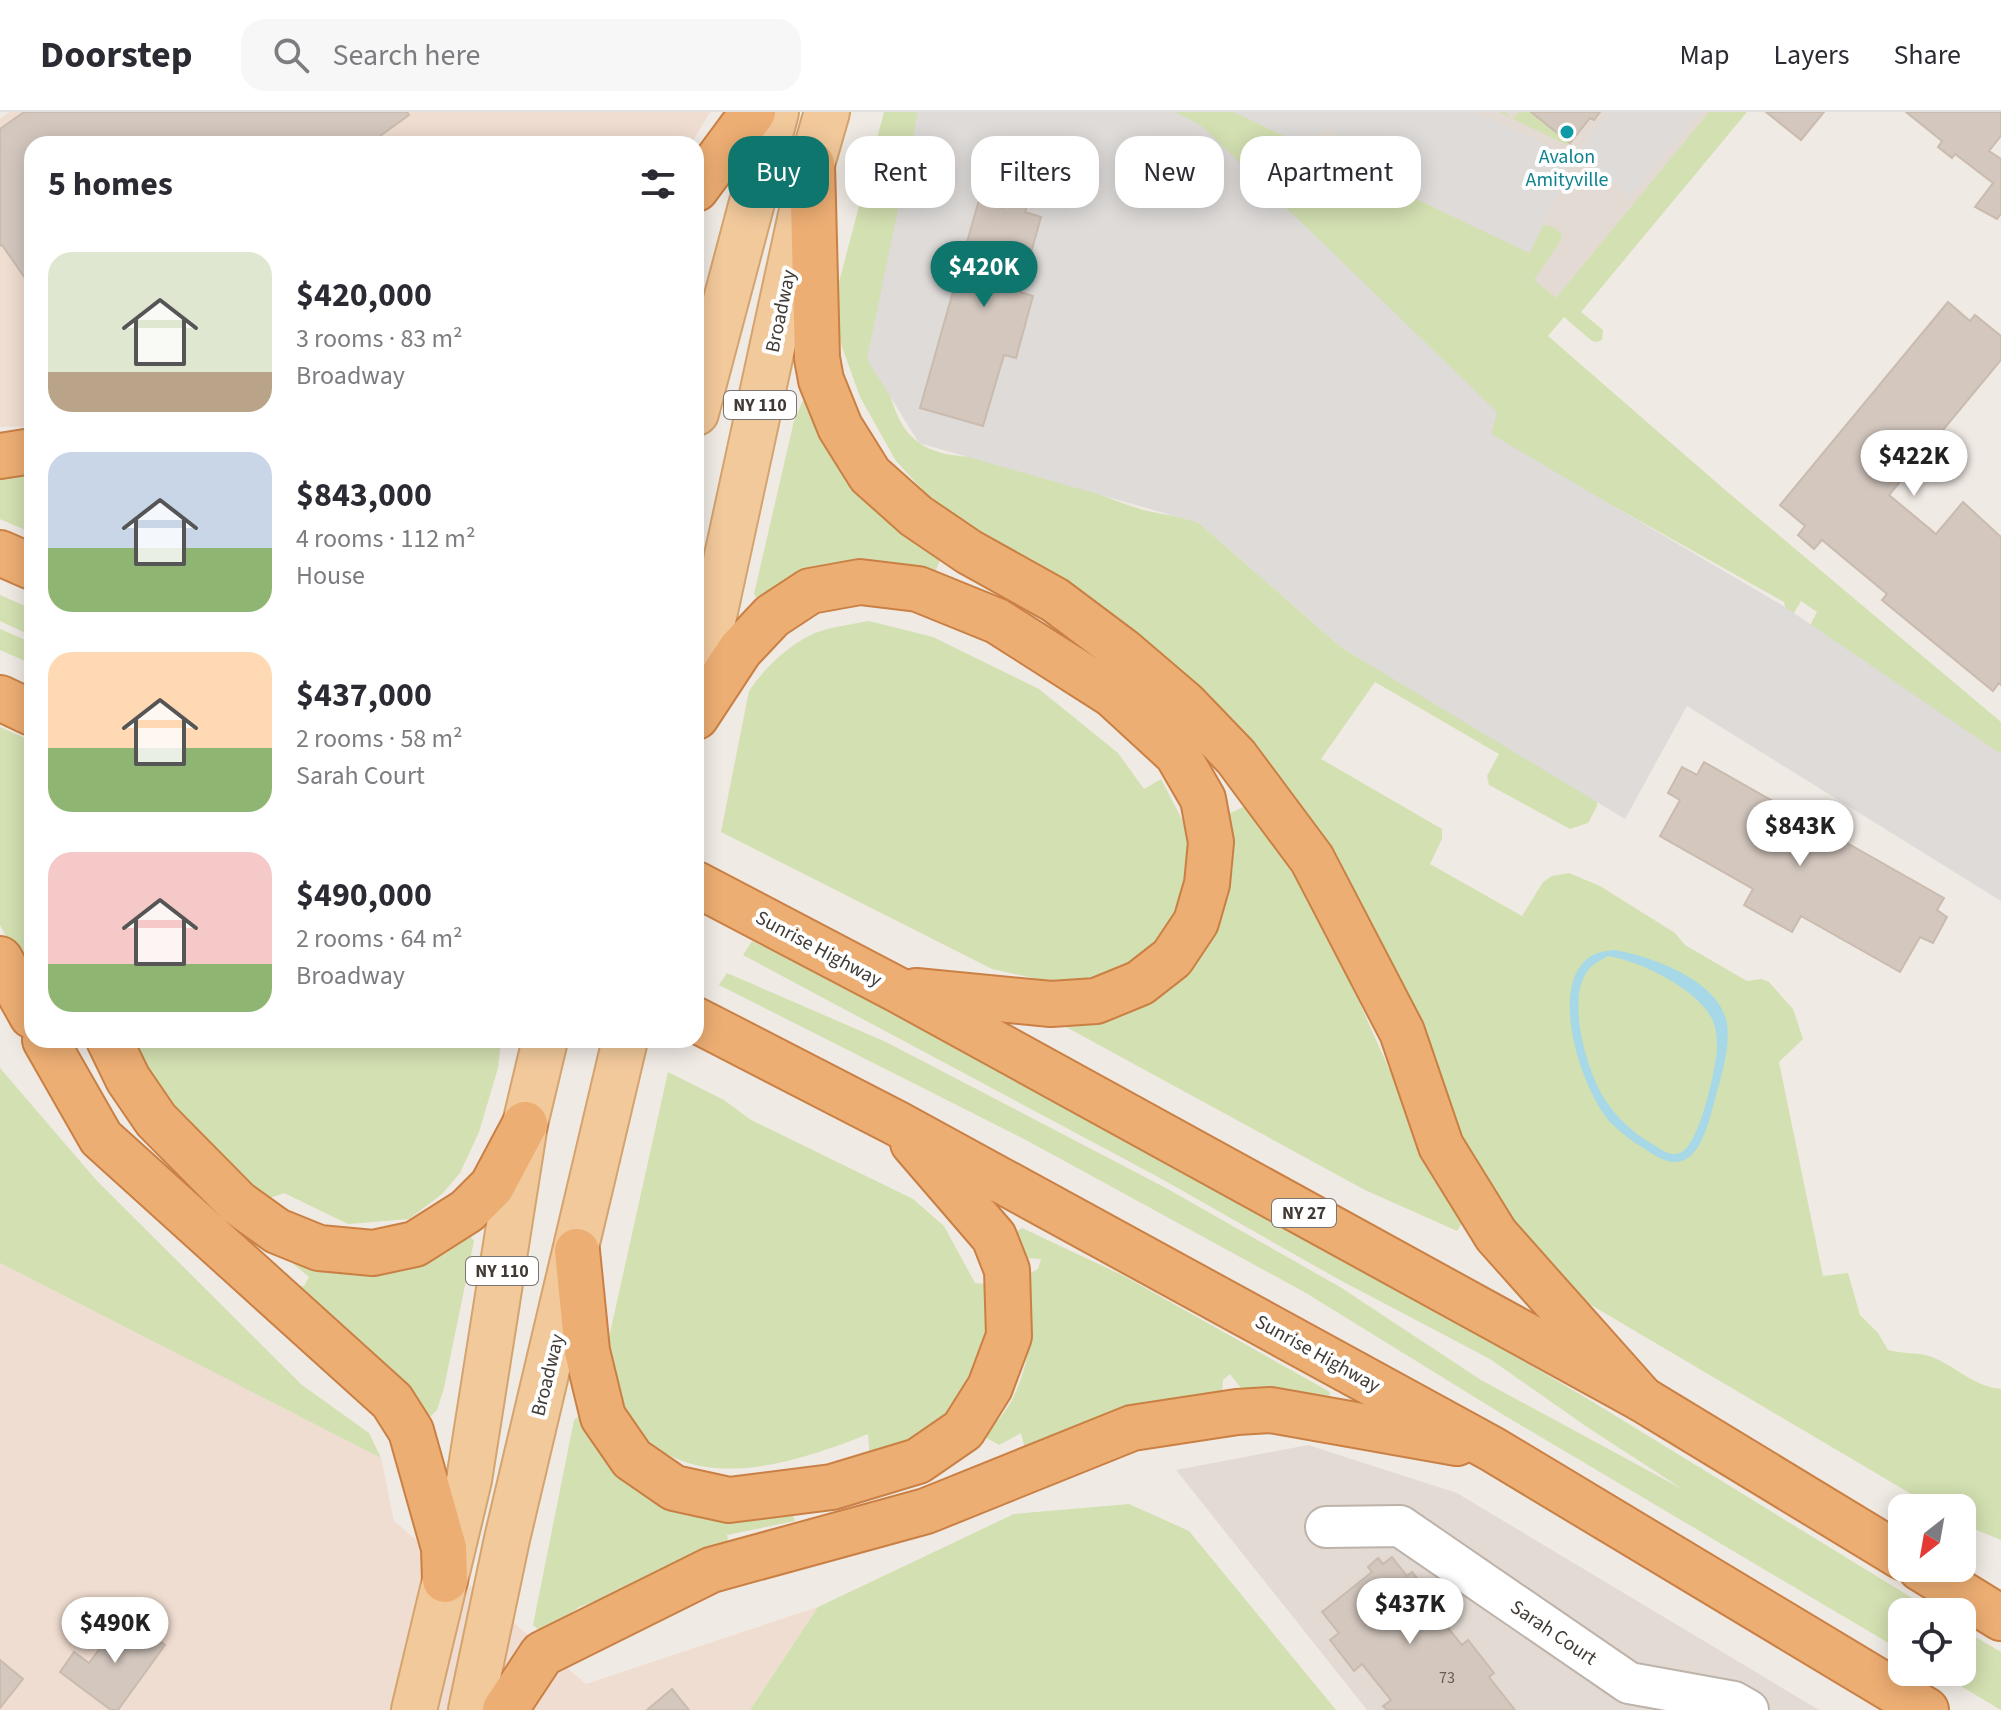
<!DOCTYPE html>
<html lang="en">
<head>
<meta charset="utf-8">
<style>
  body { margin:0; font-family:"Source Sans 3",sans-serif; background:#f7f7f7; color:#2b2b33; height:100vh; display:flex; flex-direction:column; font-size:30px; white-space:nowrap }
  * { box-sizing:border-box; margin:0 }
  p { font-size:26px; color:#7c7c81 }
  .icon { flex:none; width:44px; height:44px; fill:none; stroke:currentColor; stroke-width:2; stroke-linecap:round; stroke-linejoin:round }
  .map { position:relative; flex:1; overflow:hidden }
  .drawer { position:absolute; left:24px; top:24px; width:680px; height:912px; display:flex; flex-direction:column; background:#fff; border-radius:24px; box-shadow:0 4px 20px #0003 }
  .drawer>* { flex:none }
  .banner { position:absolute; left:728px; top:24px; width:760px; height:72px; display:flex; gap:16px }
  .needle { width:52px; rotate:211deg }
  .controls { position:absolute; left:1888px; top:1382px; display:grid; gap:16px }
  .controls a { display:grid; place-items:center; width:88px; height:88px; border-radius:16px; background:#fff; box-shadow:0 4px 20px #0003; font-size:40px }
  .price { position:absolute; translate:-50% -68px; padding:0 18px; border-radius:28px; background:#fff; color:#222; font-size:26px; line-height:52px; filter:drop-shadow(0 2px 4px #0008) }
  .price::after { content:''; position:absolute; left:50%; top:48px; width:24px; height:18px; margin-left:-12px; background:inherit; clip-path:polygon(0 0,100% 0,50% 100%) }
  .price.on { background:#0f766e; color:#fff }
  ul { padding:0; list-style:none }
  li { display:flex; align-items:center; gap:24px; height:200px; padding:0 24px }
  li span { display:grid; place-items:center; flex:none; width:224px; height:160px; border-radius:24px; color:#555 }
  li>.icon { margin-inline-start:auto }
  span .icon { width:96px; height:96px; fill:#fffc; stroke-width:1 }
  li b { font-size:34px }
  h2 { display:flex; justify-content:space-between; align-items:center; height:96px; padding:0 24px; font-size:34px }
  .chip { padding:0 28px; border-radius:24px; background:#fff; box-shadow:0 4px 20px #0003; font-size:28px; line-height:72px }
  .chip.on { background:#0f766e; color:#fff }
  header { display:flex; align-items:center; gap:48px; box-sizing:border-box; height:112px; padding:0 40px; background:#fff; border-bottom:2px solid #e1e1e2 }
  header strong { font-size:38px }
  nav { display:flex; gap:44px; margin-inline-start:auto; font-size:28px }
  .search { width:560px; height:72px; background:#f7f7f7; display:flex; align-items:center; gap:20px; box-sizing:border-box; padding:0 28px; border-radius:24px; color:#7c7c81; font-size:30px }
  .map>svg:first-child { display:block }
  .residential { fill:#e3dbd3 }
  .commercial { fill:#f0ddd1 }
  .green { fill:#d3e0b1 }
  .parking { fill:#dedbd9 }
  .water { fill:#a7d8e7; fill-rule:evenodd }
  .building { fill:#d3c7be; stroke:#cabbaf; stroke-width:2 }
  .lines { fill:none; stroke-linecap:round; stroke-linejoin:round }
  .minor-casing { stroke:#bdb3ab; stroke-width:44 }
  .major-casing { stroke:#d4a36e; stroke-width:48 }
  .highway-casing { stroke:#ca8044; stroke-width:48 }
  .minor { stroke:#fff; stroke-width:40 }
  .major { stroke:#f2c99b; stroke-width:44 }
  .highway { stroke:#edae73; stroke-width:44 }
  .culture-dot { fill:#0f9aa8; stroke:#fff; stroke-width:3 }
  .labels { text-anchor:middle; stroke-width:8; stroke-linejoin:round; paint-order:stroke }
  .number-label { font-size:16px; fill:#665d57 }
  .shield { fill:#fff; stroke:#7a7572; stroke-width:2 }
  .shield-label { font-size:18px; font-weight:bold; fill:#413a35 }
  .culture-label { font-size:20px; fill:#0d838f; stroke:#fff }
  .street-label { font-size:20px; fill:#413a35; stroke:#fff }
</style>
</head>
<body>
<header>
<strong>Doorstep</strong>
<div class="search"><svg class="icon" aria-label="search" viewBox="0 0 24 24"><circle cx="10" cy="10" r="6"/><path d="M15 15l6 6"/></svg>Search here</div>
<nav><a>Map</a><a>Layers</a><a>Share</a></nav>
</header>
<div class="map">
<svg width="2001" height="1598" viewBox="0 0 2001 1598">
  <rect width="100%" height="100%" fill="#f0eae4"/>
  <g class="residential">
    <polygon points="1218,0 1723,0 1519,252"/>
    <polygon points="1308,1333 1457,1381 1819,1598 1367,1598 1176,1358"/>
  </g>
  <g class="commercial">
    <polygon points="10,0 710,0 691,32 32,32 32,314 0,315 0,7"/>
    <polygon points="0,1151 381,1346 394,1409 586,1572 818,1495 750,1598 0,1598"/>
  </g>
  <g class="green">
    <path d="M884,0H941L888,278C895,297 900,317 918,330C945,350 982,342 1013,350C1057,361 1097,384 1140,397C1160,403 1180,403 1199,411L1342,536L1597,684V694L1588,711L1570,717L1489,673L1487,664L1499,642L1375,570L1321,647L1442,717V727L1430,752L1522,804L1543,770L1552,764L1569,761L1600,774L1675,821L1685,833L1747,869L1761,867L1769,870L1793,897L1803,927L1779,950L1823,1164L1848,1161L1860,1203L1878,1221L1888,1238C1902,1242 1919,1240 1932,1245C1957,1255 1973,1274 2001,1277V1428L1962,1412V1396H1935L1586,1190L1539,1150L1472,1058L1338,759L935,399L930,386L896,349L860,285L841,232L835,185Z"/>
    <path d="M1060,0H1234L1529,141L1543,113C1551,113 1557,117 1562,123L1561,128L1534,168L1556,186L1709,0H1747L1581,200L1603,218L1602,228L1597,230L1592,229L1564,205L1548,224L1724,377L2001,610V651L1798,536L1817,500L1801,489L1789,509L1784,490L1501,331Z"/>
    <polygon points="1499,0 1505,0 1513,7 1519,0 1531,0 1570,31 1567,33"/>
    <polygon points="804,286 811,286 859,374 898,418 940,448 934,463 759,490 754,482 794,309"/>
    <polygon points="32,358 32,421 0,407 0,364"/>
    <polygon points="0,483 32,497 32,524 0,509"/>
    <path d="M869,509L933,525L1039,577L1118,641L1144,677L1161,667L1190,723L1186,779L1166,823L1126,857L1064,873L992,857L721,720L749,579C766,554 794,527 824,518C838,514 854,512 869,509Z"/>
    <polygon points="0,517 32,531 32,552 0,538"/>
    <polygon points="0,615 32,629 32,874 0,813"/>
    <polygon points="1250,692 1310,779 1436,1063 1462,1111 1457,1119 1365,1078 1055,909 1150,885 1197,849 1219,799 1233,756 1226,703"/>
    <polygon points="752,829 986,946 1441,1201 1588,1287 1935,1500 1902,1500 1902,1539 1502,1302 1306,1181 1026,1028 719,873 727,861 886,930 1164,1075 1340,1175 1481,1268 1684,1378 1587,1315 1490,1247 1338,1167 1160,1066 743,843"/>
    <polygon points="126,928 501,928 498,956 479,1020 460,1061 442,1082 409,1107 348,1112 284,1081 261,1089 157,987"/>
    <polygon points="0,956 97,1069 302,1273 369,1321 381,1346 0,1151"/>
    <path d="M668,960L724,988L751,1008L913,1087L944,1114L975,1171L994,1173L992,1215L958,1297L919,1327L870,1348L868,1322C796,1351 684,1389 630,1307C616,1286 612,1254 608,1230Z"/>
    <path d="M1022,1116L1124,1164L1330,1280L1329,1284L1296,1281L1244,1280L1230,1262L1223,1268L1222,1283L1027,1345L1021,1321L999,1333L985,1325C994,1312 1007,1299 1014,1284C1033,1243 1033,1206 1029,1162L1038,1157L1041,1147L1025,1146L1017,1119Z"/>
    <path d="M471,1125L474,1129L444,1276L437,1298L431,1304H423L291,1173L304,1174L309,1165L292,1151C337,1160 389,1166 433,1147C446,1142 458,1132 471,1125Z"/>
    <polygon points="580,1303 606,1346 791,1398 795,1409 727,1423 730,1441 579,1495 543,1522 533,1513 574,1308"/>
    <polygon points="1129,1392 1189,1419 1336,1598 750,1598 818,1495 1014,1402"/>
    <polygon points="1962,1517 2001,1540 2001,1598 1937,1560 1962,1560"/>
  </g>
  <g class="parking">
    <polygon points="918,0 1175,0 1202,14 1497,300 1491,322 1785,495 2001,642 2001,789 1687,594 1625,707 1342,536 1199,411 919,331 867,247"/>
    <polygon points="1234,0 1475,0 1574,46 1530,141 1327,44 1337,22 1329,17 1317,23 1308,35"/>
    <polygon points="1611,0 1701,0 1630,85 1576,41"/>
  </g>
  <path class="water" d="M1615,838C1652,845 1719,868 1727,911C1731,939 1719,970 1713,995C1708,1012 1701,1041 1684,1048C1670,1054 1657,1045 1645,1037C1633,1030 1621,1021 1611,1011C1583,981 1548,879 1587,847C1595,840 1605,839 1615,838ZM1608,844C1640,849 1695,876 1711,905C1716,914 1717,924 1717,934C1717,954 1699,1035 1680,1041C1669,1045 1661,1037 1652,1032C1632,1020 1616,1005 1604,986C1587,959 1568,892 1585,863C1590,853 1599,849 1608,844Z"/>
  <g class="building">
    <polygon points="24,0 407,0 409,3 369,32 32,32 32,176 2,133 0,134 0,17"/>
    <polygon points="1531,0 1600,0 1594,8 1590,6 1570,31"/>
    <polygon points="1766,0 1824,0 1801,28"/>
    <polygon points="1906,0 2001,0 2001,24 1989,39 2001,47 2001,102 1997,107 1975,95 1993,71 1955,42 1952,46 1938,35 1942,29"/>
    <polygon points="1012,66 1033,72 1025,100 1041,105 1020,180 1033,184 1016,246 1004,243 983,314 920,296 979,88 1003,96"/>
    <polygon points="1948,190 1970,209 1975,203 2001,224 2001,248 1889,383 1936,422 1963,390 2001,425 2001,573 1999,571 1993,579 1882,488 1887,482 1822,428 1814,437 1798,423 1805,414 1780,393"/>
    <polygon points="1704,650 1944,786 1937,798 1947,805 1933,831 1920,825 1900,860 1801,804 1792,820 1744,793 1753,777 1660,724 1680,688 1668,681 1682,655 1697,663"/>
    <polygon points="1392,1445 1407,1464 1412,1460 1439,1493 1433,1498 1462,1533 1468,1528 1494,1561 1489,1565 1515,1598 1387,1598 1383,1594 1391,1588 1362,1552 1354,1559 1330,1528 1339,1521 1322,1500 1372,1460 1368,1455 1378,1446 1383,1452"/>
    <polygon points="124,1504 165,1533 118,1598 111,1598 60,1560 74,1540 89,1551"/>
    <polygon points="0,1548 23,1567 0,1596"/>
    <polygon points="672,1577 689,1598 647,1598"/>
  </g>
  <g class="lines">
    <defs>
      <polyline id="minor" points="1326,1415 1400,1414 1629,1571 1734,1590 1748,1598"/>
      <g id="major">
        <polyline points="696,301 776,0"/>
        <polyline points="696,587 812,52 827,0"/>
        <polyline points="414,1598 469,1368 525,1012 545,928"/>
        <polyline points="471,1598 507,1427 625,928"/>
      </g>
      <g id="highway">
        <polyline points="812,52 817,246 821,268 840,315 870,363 916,404 969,440 1055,488 1123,539 1185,592 1236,645 1312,747 1402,920 1441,1034 1496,1123 1642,1287"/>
        <polyline points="696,77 753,0"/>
        <polyline points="0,344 32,339"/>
        <polyline points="0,441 32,455"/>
        <polyline points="0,586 32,601"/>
        <polyline points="696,605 740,538 772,504 810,479 860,470 918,477 997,509 1113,583 1177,642 1203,687 1211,730 1207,772 1196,810 1172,846 1140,871 1096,889 1051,892 916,879"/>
        <polyline points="696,772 898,878 1642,1287 1902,1445"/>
        <polyline points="0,847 32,904"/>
        <polyline points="696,908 896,1011 1492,1337 1926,1598"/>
        <polyline points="45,928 101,1026 392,1289 411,1319 444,1436 445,1468"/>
        <polyline points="109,928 128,967 156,1008 238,1091 277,1119 319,1136 373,1141 415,1132 467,1099 492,1074 525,1012"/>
        <polyline points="577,1139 587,1239 603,1305 632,1347 674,1376 729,1388 832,1375 918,1349 963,1318 990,1275 1009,1224 1007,1158 994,1125 913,1031"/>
        <polyline points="1920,1456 2001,1506"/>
        <polyline points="505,1598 542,1542 711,1458 926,1399 1132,1316 1237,1300 1270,1298 1457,1331"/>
      </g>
    </defs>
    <use href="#minor" class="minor-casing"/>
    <use href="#major" class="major-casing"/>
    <use href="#highway" class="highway-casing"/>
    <use href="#minor" class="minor"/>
    <use href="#major" class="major"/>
    <use href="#highway" class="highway"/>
  </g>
  <circle class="culture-dot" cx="1567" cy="20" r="8"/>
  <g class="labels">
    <g class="number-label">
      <text x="1447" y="1571">73</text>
    </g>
    <g class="shield">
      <rect x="724" y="279" width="72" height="28" rx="6"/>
      <rect x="1272" y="1087" width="64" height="28" rx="6"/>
      <rect x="466" y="1145" width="72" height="28" rx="6"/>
    </g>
    <g class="shield-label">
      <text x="760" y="299">NY 110</text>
      <text x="1304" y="1107">NY 27</text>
      <text x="502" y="1165">NY 110</text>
    </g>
    <g class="culture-label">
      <text x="1567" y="51">Avalon<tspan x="1567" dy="23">Amityville</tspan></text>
    </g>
    <g class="street-label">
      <text transform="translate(780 199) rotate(-78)" y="7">Broadway</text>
      <text transform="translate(819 836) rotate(28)" y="7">Sunrise Highway</text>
      <text transform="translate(1318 1241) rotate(29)" y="7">Sunrise Highway</text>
      <text transform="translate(547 1263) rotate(-76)" y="7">Broadway</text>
      <text transform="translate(1554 1520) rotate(34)" y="7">Sarah Court</text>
    </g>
  </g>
</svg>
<div class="controls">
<a><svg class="needle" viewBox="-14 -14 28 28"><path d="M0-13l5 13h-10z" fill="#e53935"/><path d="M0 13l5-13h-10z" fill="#7c7c81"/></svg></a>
<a><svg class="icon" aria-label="locate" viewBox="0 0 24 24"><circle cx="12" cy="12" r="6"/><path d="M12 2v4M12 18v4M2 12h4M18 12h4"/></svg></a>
</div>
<b class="price on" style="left:984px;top:197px">$420K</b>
<b class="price" style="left:1914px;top:386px">$422K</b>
<b class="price" style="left:1800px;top:756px">$843K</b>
<b class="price" style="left:1410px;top:1534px">$437K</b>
<b class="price" style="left:115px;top:1553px">$490K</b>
<div class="banner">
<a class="chip on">Buy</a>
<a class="chip">Rent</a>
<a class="chip">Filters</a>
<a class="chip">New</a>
<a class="chip">Apartment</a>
</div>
<section class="drawer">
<h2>5 homes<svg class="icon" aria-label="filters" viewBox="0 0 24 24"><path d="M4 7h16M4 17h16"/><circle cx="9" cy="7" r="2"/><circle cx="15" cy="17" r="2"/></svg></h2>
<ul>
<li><span style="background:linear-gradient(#dfe7d0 75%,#b9a48a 0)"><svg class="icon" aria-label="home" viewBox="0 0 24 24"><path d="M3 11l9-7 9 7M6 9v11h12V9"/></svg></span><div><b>$420,000</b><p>3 rooms · 83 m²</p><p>Broadway</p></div></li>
<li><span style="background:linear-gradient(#c9d6e8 60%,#8fb573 0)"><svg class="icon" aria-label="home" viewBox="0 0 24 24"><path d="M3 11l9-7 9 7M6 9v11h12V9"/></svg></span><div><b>$843,000</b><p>4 rooms · 112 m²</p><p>House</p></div></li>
<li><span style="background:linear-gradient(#ffd9b3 60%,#8fb573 0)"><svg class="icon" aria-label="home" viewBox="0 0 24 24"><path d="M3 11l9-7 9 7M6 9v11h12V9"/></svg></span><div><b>$437,000</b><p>2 rooms · 58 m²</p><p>Sarah Court</p></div></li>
<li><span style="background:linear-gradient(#f6c9c9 70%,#8fb573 0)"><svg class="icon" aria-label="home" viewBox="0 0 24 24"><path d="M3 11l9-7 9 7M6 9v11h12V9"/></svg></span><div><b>$490,000</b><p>2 rooms · 64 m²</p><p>Broadway</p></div></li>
</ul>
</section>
</div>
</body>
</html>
